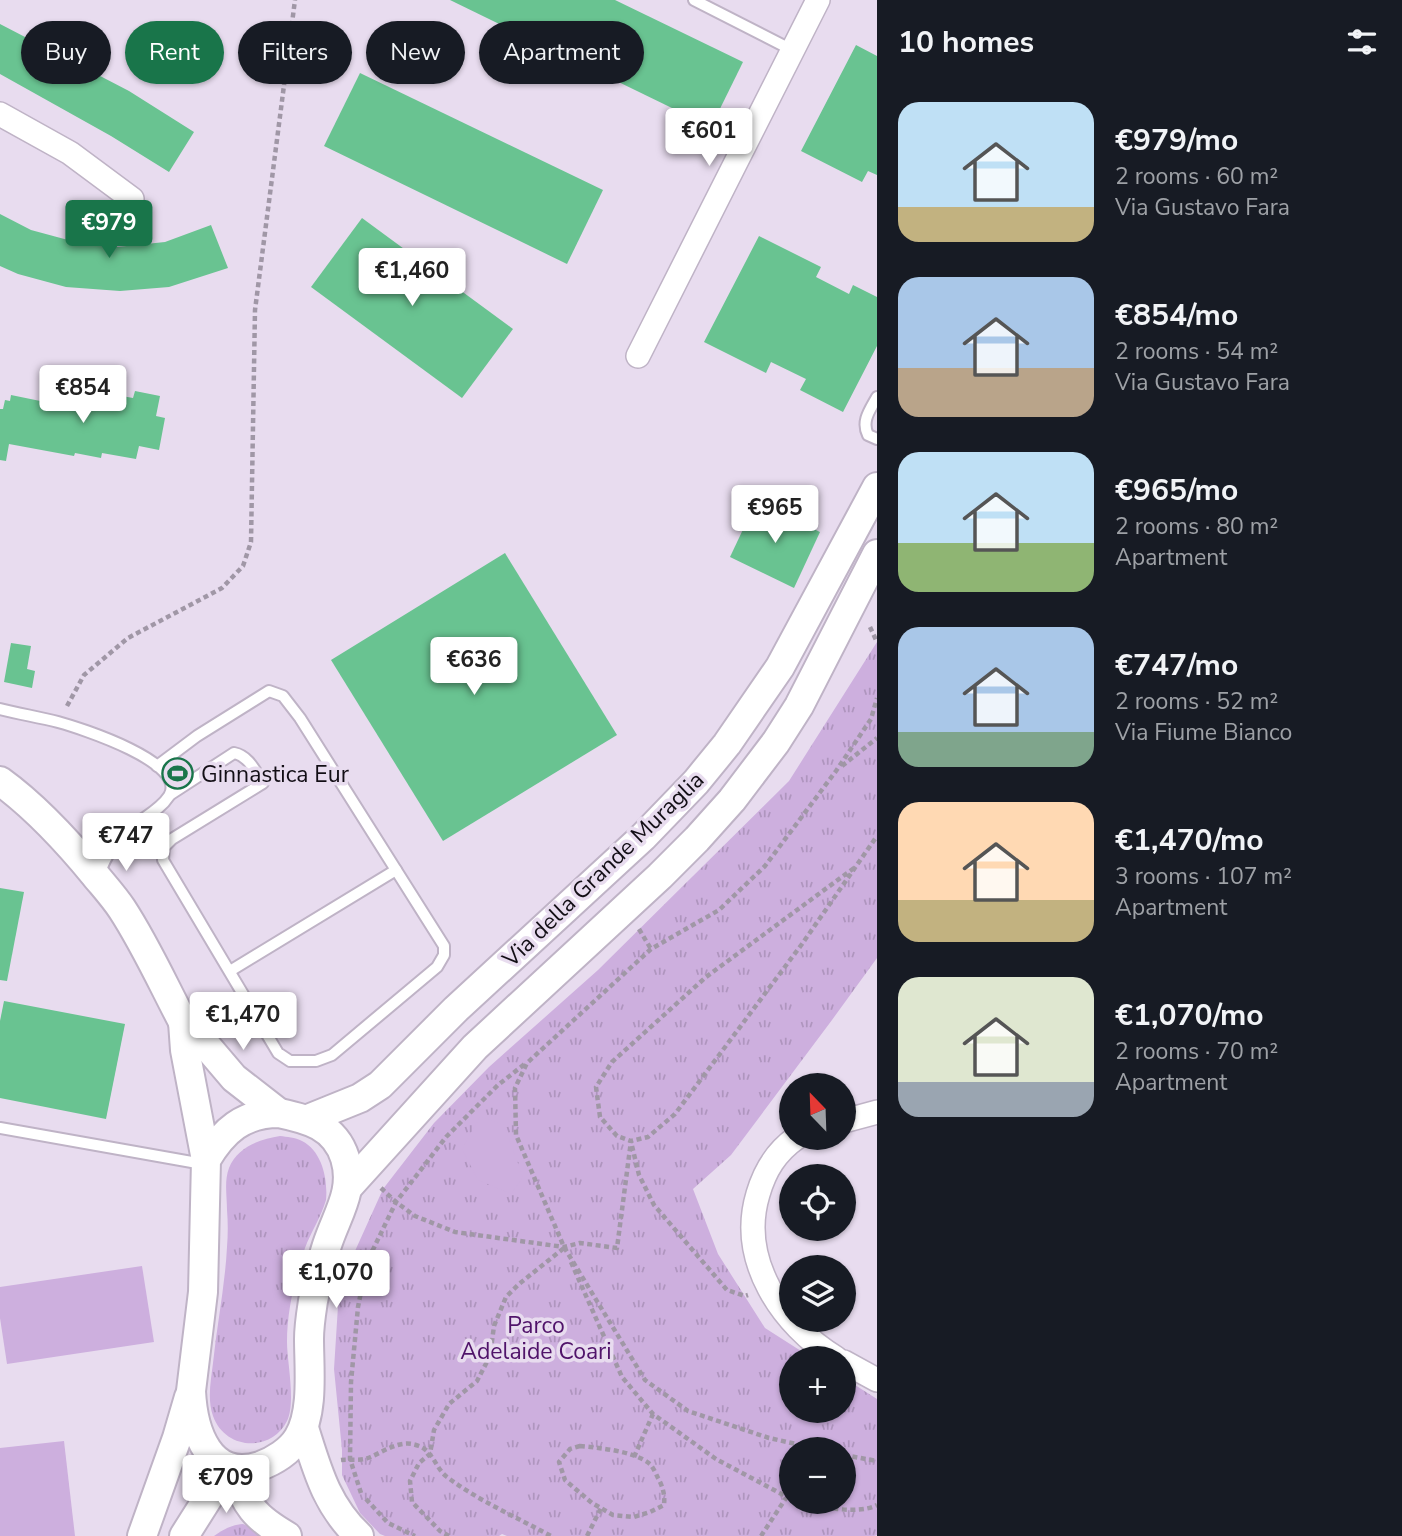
<!DOCTYPE html>
<html lang="en">
<head>
<meta charset="utf-8">
<style>
  body { margin:0; font-family:"Nunito Sans",sans-serif; background:#20242c; color:#f1f3f6; height:100vh; display:flex; flex-direction:column; font-size:26px; white-space:nowrap }
  * { box-sizing:border-box; margin:0 }
  p { font-size:23px; color:#9ea1a6 }
  .icon { flex:none; width:38px; height:38px; fill:none; stroke:currentColor; stroke-width:2; stroke-linecap:round; stroke-linejoin:round }
  .map { position:relative; flex:1; overflow:hidden }
  .side { display:flex; flex-direction:column; background:#171b24; width:525px }
  .side>* { flex:none }
  .top-card { position:absolute; left:21px; top:21px; width:665px; height:63px; display:flex; gap:14px }
  .needle { width:46px; rotate:337deg }
  .fabs { position:absolute; left:779px; top:1073px; display:grid; gap:14px }
  .fabs a { display:grid; place-items:center; width:77px; height:77px; border-radius:50%; background:#171b24; box-shadow:0 2px 5px #0004; font-size:35px }
  .price { position:absolute; translate:-50% -60px; padding:0 16px; border-radius:7px; background:#fff; color:#222; font-size:23px; line-height:46px; filter:drop-shadow(0 2px 4px #0008) }
  .price::after { content:''; position:absolute; left:50%; top:42px; width:21px; height:16px; margin-left:-10px; background:inherit; clip-path:polygon(0 0,100% 0,50% 100%) }
  .price.on { background:#19754a; color:#fff }
  ul { padding:0; list-style:none }
  li { display:flex; align-items:center; gap:21px; height:175px; padding:0 21px }
  li span { display:grid; place-items:center; flex:none; width:196px; height:140px; border-radius:21px; color:#555 }
  li>.icon { margin-inline-start:auto }
  span .icon { width:84px; height:84px; fill:#fffc; stroke-width:1 }
  li b { font-size:30px }
  h2 { display:flex; justify-content:space-between; align-items:center; height:84px; padding:0 21px; font-size:30px }
  .pill { padding:0 24px; border-radius:32px; background:#171b24; box-shadow:0 2px 5px #0004; font-size:24px; line-height:63px }
  .pill.on { background:#19754a; color:#fff }
  main { display:flex; flex:1; min-height:0 }
  .map>svg:first-child { display:block }
  .grass { fill:url(#grass-tufts); fill-rule:evenodd }
  .park { fill:#cdafde }
  .building { fill:#69c391 }
  .lines { fill:none; stroke-linecap:round; stroke-linejoin:round }
  .service-casing { stroke:#bfb3c6; stroke-width:14 }
  .minor-casing { stroke:#bfb3c6; stroke-width:26 }
  .tertiary-casing { stroke:#bfb3c6; stroke-width:32 }
  .path { stroke:#a097a6; stroke-width:4.5; stroke-dasharray:5 3.5; stroke-linecap:butt }
  .service { stroke:#fff; stroke-width:10 }
  .minor { stroke:#fff; stroke-width:23 }
  .tertiary { stroke:#fff; stroke-width:28 }
  .labels { text-anchor:middle; stroke-width:7; stroke-linejoin:round; paint-order:stroke }
  .poi-label { font-size:23px; fill:#120e15; stroke:#e8dcef; text-anchor:start }
  .street-label { font-size:23px; fill:#120e15; stroke:#e8dcef }
  .park-label { font-size:23px; fill:#50136a; stroke:#e8dcef }
</style>
</head>
<body>
<main>
<div class="map">
<svg width="877" height="1536" viewBox="0 0 877 1536">
  <defs>
    <pattern id="grass-tufts" width="24" height="20" patternUnits="userSpaceOnUse" patternTransform="scale(1.75)"><rect width="24" height="20" fill="#cdafde"/><path d="M3 7l-1-3M5 7V3M7 7l1-3M15 17l-1-3M17 17v-4M19 17l1-3" fill="none" stroke="#af95be"/></pattern>
  </defs>
  <rect width="100%" height="100%" fill="#e8dcef"/>
  <g class="grass">
    <path d="M877,642V958L832,1020L731,1155L693,1189L718,1254L765,1328L812,1358H791V1410H844V1378L877,1399V1535L874,1536H507L502,1534L499,1536H385L380,1534L360,1513L342,1475V1450L334,1369L338,1306L355,1251L383,1189L434,1123L489,1067L598,970L789,781ZM791,1449H844V1502H791Z"/>
    <path d="M280,1136C287,1137 295,1137 302,1141C322,1151 328,1179 326,1200C321,1217 311,1232 305,1248C295,1277 287,1311 287,1342C287,1362 296,1403 287,1421C271,1453 225,1450 213,1416C207,1399 211,1380 213,1363C217,1324 225,1286 227,1247C228,1235 228,1222 227,1210C227,1196 224,1181 229,1168C237,1147 260,1139 280,1136Z"/>
    <path d="M243,1524L250,1527L260,1536H214C224,1529 231,1525 243,1524Z"/>
  </g>
  <g class="park">
    <polygon points="480,1117 504,1125 523,1177 511,1194 478,1180 462,1149"/>
    <polygon points="142,1266 154,1342 7,1364 0,1318 0,1287"/>
    <polygon points="64,1441 75,1536 0,1536 0,1448"/>
  </g>
  <g class="building">
    <polygon points="450,0 615,0 743,62 711,127"/>
    <polygon points="0,24 129,91 194,132 169,172 111,136 0,74"/>
    <polygon points="856,45 877,56 877,175 868,171 862,182 801,151"/>
    <polygon points="360,73 603,190 567,264 324,146"/>
    <polygon points="0,214 31,230 68,240 117,247 165,242 211,225 228,268 169,287 120,291 66,287 18,274 0,266"/>
    <polygon points="362,218 513,329 462,398 311,287"/>
    <polygon points="759,236 821,267 816,277 849,294 853,285 877,297 877,346 843,412 800,390 806,379 771,362 766,373 704,342"/>
    <polygon points="135,391 160,396 156,416 165,418 159,450 139,446 136,459 102,453 101,458 75,453 74,456 9,444 6,461 0,460 0,409 3,409 5,400 10,401 11,395 50,403 51,396 96,405 98,395 105,396 105,393 133,398"/>
    <polygon points="756,502 820,532 794,588 730,557"/>
    <polygon points="505,553 617,735 443,841 331,660"/>
    <polygon points="11,643 31,646 27,669 35,671 32,688 4,682"/>
    <polygon points="0,888 24,892 7,981 0,980"/>
    <polygon points="4,1001 125,1024 106,1119 0,1098 0,1021"/>
  </g>
  <g class="lines">
    <defs>
      <g id="service">
        <polyline points="694,0 792,50"/>
        <path d="M877,397C870,410 861,421 868,435L877,439"/>
        <path d="M0,709C19,714 39,717 58,722C80,728 190,763 169,796C160,810 144,817 132,827C117,839 105,857 99,875"/>
        <path d="M157,766L197,736L269,691L283,696L300,718L444,946V955L437,967L332,1055L316,1061H290L278,1053L163,860L164,847L172,839L263,783C255,771 249,756 234,753L171,794"/>
        <polyline points="230,971 396,870"/>
        <polyline points="0,1128 203,1164"/>
      </g>
      <g id="minor">
        <polyline points="0,114 70,153 132,199"/>
        <polyline points="638,356 818,0"/>
        <polyline points="844,1121 877,1112"/>
        <path d="M796,1138C776,1152 765,1170 758,1194C738,1260 782,1325 836,1358"/>
        <polyline points="844,1362 877,1380"/>
      </g>
      <g id="tertiary">
        <path d="M0,781C36,807 67,841 95,875C104,886 114,897 122,909C145,944 163,984 183,1022L194,1031L234,1078L279,1113"/>
        <polyline points="183,1022 185,1050 206,1160"/>
        <path d="M279,1113C308,1119 335,1126 345,1158C355,1191 337,1214 327,1245C321,1263 317,1282 313,1301C311,1314 309,1326 309,1339C309,1368 314,1413 298,1438C290,1451 274,1461 260,1466C209,1482 193,1431 191,1391L203,1292L206,1160C223,1131 243,1113 279,1113Z"/>
        <polyline points="308,1119 360,1098 380,1085 456,1009 643,837 696,782 727,744 780,667 877,487"/>
        <polyline points="349,1186 475,1047 660,876 697,839 732,800 776,742 799,706 877,554"/>
        <path d="M304,1428C317,1469 326,1505 359,1536"/>
        <path d="M232,1469C248,1506 251,1515 287,1536"/>
        <polyline points="142,1536 177,1438 189,1397"/>
        <polyline points="184,1536 227,1468"/>
      </g>
    </defs>
    <use href="#service" class="service-casing"/>
    <use href="#minor" class="minor-casing"/>
    <use href="#tertiary" class="tertiary-casing"/>
    <g class="path">
      <polyline points="870,627 877,642"/>
      <polyline points="67,706 84,675 128,638 222,588 243,566 251,542 255,310 295,0"/>
      <polyline points="842,766 877,738"/>
      <polyline points="854,868 706,977 612,1062 596,1087 600,1117 617,1136 631,1141 648,1137 675,1114 802,944 877,836"/>
      <polyline points="639,929 651,949"/>
      <polyline points="632,1146 639,1175 654,1205 727,1290 745,1296 748,1295"/>
      <polyline points="381,1188 396,1202 415,1216 455,1232 564,1247 580,1243 617,1248 631,1141"/>
      <polyline points="571,1262 622,1377 653,1414 716,1459 791,1499"/>
      <path d="M580,1446C600,1448 634,1451 650,1464C653,1467 656,1474 658,1478C663,1487 665,1495 664,1505L650,1512L634,1517L613,1515L592,1503L565,1480L559,1462L570,1449Z"/>
      <polyline points="819,1449 769,1438 688,1411 645,1380 564,1247 516,1135 515,1088 527,1063 651,949 719,910 765,866 836,771 871,719 877,698"/>
      <polyline points="844,1455 877,1461"/>
      <polyline points="634,1457 653,1414"/>
      <path d="M341,1460C349,1459 360,1461 368,1458C384,1452 400,1438 419,1446C433,1451 436,1469 447,1477C479,1501 516,1517 551,1536"/>
      <polyline points="361,1493 350,1459 351,1382 358,1307 367,1262 396,1202 446,1137 498,1085 526,1063"/>
      <polyline points="366,1499 388,1523 415,1536"/>
      <path d="M800,1502C820,1507 858,1515 877,1505"/>
      <polyline points="449,1536 440,1531 412,1502 410,1481 419,1463 430,1454 434,1430 449,1404 477,1381 490,1356 494,1326 506,1297 519,1284 564,1248"/>
      <polyline points="587,1536 601,1508"/>
      <polyline points="761,1536 786,1498"/>
    </g>
    <use href="#service" class="service"/>
    <use href="#minor" class="minor"/>
    <use href="#tertiary" class="tertiary"/>
  </g>
  <defs>
    <symbol id="stadium-ring" viewBox="-11 -11 22 22"><circle r="9.5" fill="#e8dcef" stroke="#19754a" stroke-width="1.5"/><path d="M0-5a6.5 5 0 1 0 0 10a6.5 5 0 1 0 0-10ZM-3.5-1.8h7v3.6h-7Z" fill="#19754a"/></symbol>
  </defs>
  <g fill-rule="evenodd">
    <use href="#stadium-ring" x="160" y="756" width="35" height="35"/>
  </g>
  <g class="labels">
    <g class="poi-label">
      <text x="201" y="782">Ginnastica Eur</text>
    </g>
    <g class="street-label">
      <text transform="translate(603 869) rotate(-44)" y="8">Via della Grande Muraglia</text>
    </g>
    <g class="park-label">
      <text x="536" y="1333">Parco<tspan x="536" dy="26">Adelaide Coari</tspan></text>
    </g>
  </g>
</svg>
<div class="fabs">
<a><svg class="needle" viewBox="-14 -14 28 28"><path d="M0-13l5 13h-10z" fill="#e53935"/><path d="M0 13l5-13h-10z" fill="#9ea1a6"/></svg></a>
<a><svg class="icon" aria-label="locate" viewBox="0 0 24 24"><circle cx="12" cy="12" r="6"/><path d="M12 2v4M12 18v4M2 12h4M18 12h4"/></svg></a>
<a><svg class="icon" aria-label="layers" viewBox="0 0 24 24"><path d="M12 4l9 5-9 5-9-5zM3 14l9 5 9-5"/></svg></a>
<a>+</a>
<a>−</a>
</div>
<b class="price" style="left:709px;top:168px">€601</b>
<b class="price on" style="left:109px;top:260px">€979</b>
<b class="price" style="left:412px;top:308px">€1,460</b>
<b class="price" style="left:83px;top:425px">€854</b>
<b class="price" style="left:775px;top:545px">€965</b>
<b class="price" style="left:474px;top:697px">€636</b>
<b class="price" style="left:126px;top:873px">€747</b>
<b class="price" style="left:243px;top:1052px">€1,470</b>
<b class="price" style="left:336px;top:1310px">€1,070</b>
<b class="price" style="left:226px;top:1515px">€709</b>
<div class="top-card">
<a class="pill">Buy</a>
<a class="pill on">Rent</a>
<a class="pill">Filters</a>
<a class="pill">New</a>
<a class="pill">Apartment</a>
</div>
</div>
<section class="side">
<h2>10 homes<svg class="icon" aria-label="filters" viewBox="0 0 24 24"><path d="M4 7h16M4 17h16"/><circle cx="9" cy="7" r="2"/><circle cx="15" cy="17" r="2"/></svg></h2>
<ul>
<li><span style="background:linear-gradient(#bfe0f5 75%,#c2b280 0)"><svg class="icon" aria-label="home" viewBox="0 0 24 24"><path d="M3 11l9-7 9 7M6 9v11h12V9"/></svg></span><div><b>€979/mo</b><p>2 rooms · 60 m²</p><p>Via Gustavo Fara</p></div></li>
<li><span style="background:linear-gradient(#a9c7e8 65%,#b9a48a 0)"><svg class="icon" aria-label="home" viewBox="0 0 24 24"><path d="M3 11l9-7 9 7M6 9v11h12V9"/></svg></span><div><b>€854/mo</b><p>2 rooms · 54 m²</p><p>Via Gustavo Fara</p></div></li>
<li><span style="background:linear-gradient(#bfe0f5 65%,#8fb573 0)"><svg class="icon" aria-label="home" viewBox="0 0 24 24"><path d="M3 11l9-7 9 7M6 9v11h12V9"/></svg></span><div><b>€965/mo</b><p>2 rooms · 80 m²</p><p>Apartment</p></div></li>
<li><span style="background:linear-gradient(#a9c7e8 75%,#7fa58c 0)"><svg class="icon" aria-label="home" viewBox="0 0 24 24"><path d="M3 11l9-7 9 7M6 9v11h12V9"/></svg></span><div><b>€747/mo</b><p>2 rooms · 52 m²</p><p>Via Fiume Bianco</p></div></li>
<li><span style="background:linear-gradient(#ffd9b3 70%,#c2b280 0)"><svg class="icon" aria-label="home" viewBox="0 0 24 24"><path d="M3 11l9-7 9 7M6 9v11h12V9"/></svg></span><div><b>€1,470/mo</b><p>3 rooms · 107 m²</p><p>Apartment</p></div></li>
<li><span style="background:linear-gradient(#dfe7d0 75%,#9aa5b1 0)"><svg class="icon" aria-label="home" viewBox="0 0 24 24"><path d="M3 11l9-7 9 7M6 9v11h12V9"/></svg></span><div><b>€1,070/mo</b><p>2 rooms · 70 m²</p><p>Apartment</p></div></li>
</ul>
</section>
</main>
</body>
</html>
